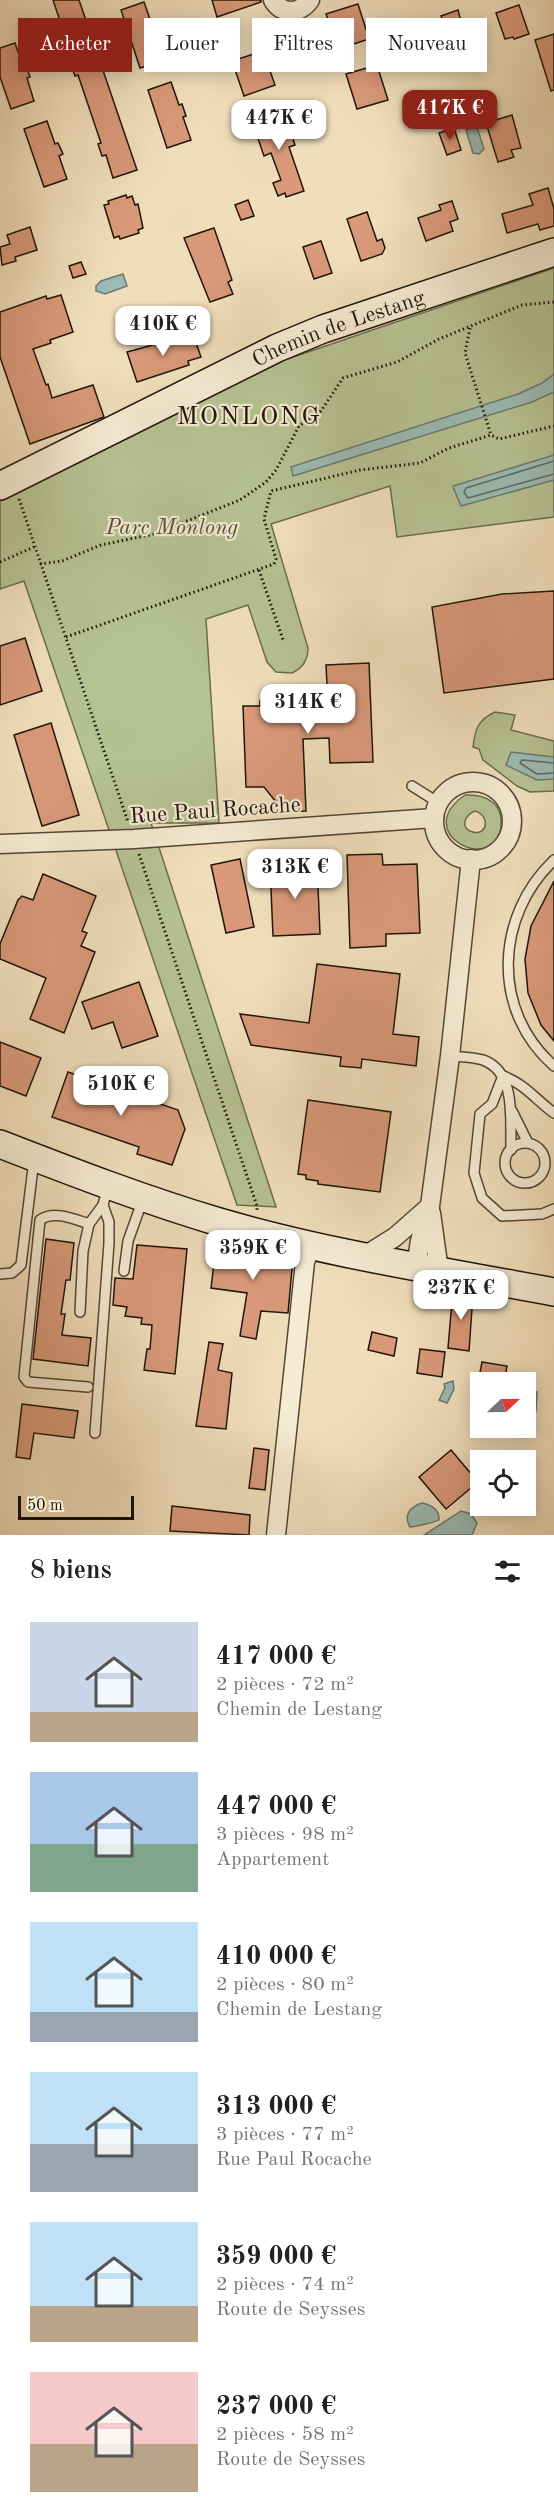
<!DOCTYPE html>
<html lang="fr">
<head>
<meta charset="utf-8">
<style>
  body { margin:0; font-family:"Old Standard TT",serif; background:#f2f2f2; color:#202124; height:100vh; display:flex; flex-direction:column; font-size:22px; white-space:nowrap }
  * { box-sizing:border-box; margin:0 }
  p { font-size:20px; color:#757577 }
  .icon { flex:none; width:33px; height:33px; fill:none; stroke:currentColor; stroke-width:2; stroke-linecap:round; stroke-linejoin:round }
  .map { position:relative; height:1535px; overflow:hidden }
  .details { display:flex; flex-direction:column; background:#fff; flex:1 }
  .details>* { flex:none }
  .banner { position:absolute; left:18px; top:18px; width:519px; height:54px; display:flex; gap:12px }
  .needle { width:39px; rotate:68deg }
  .tools { position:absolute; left:470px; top:1372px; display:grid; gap:12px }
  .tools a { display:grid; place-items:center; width:66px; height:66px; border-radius:0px; background:#fff; box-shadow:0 3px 15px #0003; font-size:30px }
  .scale { position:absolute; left:18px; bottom:15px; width:116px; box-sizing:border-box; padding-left:6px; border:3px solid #1f1509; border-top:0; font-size:16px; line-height:21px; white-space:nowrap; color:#1f1509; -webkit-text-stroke:4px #f5ead3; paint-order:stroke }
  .price { position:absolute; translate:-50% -51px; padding:0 14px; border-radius:12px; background:#fff; color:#222; font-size:20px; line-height:39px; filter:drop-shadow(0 2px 3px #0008) }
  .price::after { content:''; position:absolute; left:50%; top:36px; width:18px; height:14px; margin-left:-9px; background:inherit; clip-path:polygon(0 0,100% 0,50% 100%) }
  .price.on { background:#8f2418; color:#fff }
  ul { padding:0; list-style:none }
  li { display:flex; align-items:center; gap:18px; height:150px; padding:0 30px }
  li span { display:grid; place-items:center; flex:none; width:168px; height:120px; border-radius:0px; color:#555 }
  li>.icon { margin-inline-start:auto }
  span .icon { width:72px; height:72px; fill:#fffc; stroke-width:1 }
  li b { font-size:26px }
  h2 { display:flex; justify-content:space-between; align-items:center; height:72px; padding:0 30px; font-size:26px }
  .chip { padding:0 21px; border-radius:0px; background:#fff; box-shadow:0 3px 15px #0003; font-size:21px; line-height:54px }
  .chip.on { background:#8f2418; color:#fff }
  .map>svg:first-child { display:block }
  .green { fill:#b6c293; stroke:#6a6c4e; stroke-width:1.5; fill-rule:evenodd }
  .water { fill:#9bbbb4; stroke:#697970; stroke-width:1.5 }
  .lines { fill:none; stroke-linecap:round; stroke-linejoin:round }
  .shore { stroke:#5d685e; stroke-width:1.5 }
  .building { fill:#d9997a; stroke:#1f1509; stroke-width:1.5 }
  .lane-casing { stroke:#534736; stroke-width:12 }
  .street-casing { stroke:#534736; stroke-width:21 }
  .secondary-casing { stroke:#1f1509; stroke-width:30 }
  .path { stroke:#1f1509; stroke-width:3; stroke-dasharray:1.5 3; stroke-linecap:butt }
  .lane { stroke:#f5ead3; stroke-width:9 }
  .street { stroke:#f5ead3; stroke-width:18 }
  .secondary { stroke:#f5ead3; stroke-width:27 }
  .labels { text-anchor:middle; stroke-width:4.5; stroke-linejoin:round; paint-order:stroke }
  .street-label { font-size:22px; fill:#1f1509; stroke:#f5ead3 }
  .park-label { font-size:22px; font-style:italic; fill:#545239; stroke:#f5ead3 }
  .quarter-label { font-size:26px; letter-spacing:1.5px; fill:#1f1509; stroke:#f5ead3 }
</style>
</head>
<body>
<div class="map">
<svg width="554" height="1535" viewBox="0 0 554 1535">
  <rect width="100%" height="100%" fill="#f0debb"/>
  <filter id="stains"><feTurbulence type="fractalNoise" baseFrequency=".00333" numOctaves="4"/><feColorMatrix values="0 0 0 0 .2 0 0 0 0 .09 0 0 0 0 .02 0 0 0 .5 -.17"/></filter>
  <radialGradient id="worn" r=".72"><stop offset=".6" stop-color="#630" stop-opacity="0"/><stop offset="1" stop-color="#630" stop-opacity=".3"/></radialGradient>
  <g class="green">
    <path d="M554,268V517L397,537L390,486L271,524L308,648C308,660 303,668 292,673L276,672L267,662L248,605L206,619L219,823H151L276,1207L237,1205L24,581L0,589V501L168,415L273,364Z"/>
    <path d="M495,712L515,715L511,730L554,741V791L530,792L517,786L483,760L479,749L473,747C475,729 478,720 495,712Z"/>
    <path d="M465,795C486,794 503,803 501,826C496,876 409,834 465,795ZM475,811C491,816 487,836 473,832C459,829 465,814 475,811Z"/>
  </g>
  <g class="water">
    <polygon points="477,127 484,149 479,154 473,153 466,130"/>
    <polygon points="123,274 127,286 105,294 96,291 96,286 101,281"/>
    <polygon points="554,374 554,392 532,402 293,476 291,467 518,394 542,383"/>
    <path d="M554,455V480L461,506C460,503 453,488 453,486Z"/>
    <polygon points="511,752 554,757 554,779 537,780 506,765"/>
    <polygon points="453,1381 454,1389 447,1403 439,1400 445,1388 444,1384"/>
    <polygon points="529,1391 537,1392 536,1411 528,1410"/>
    <path d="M422,1503C431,1505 440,1509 439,1520C436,1522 414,1527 410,1527C403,1515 410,1507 422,1503Z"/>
    <polygon points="461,1511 471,1514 477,1523 472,1535 424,1535"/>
  </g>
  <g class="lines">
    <g class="shore">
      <polyline points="554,461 466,488 464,492 468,498 554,474"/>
      <polyline points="554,763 522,760 520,763 537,774 554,773"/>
    </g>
  </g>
  <g class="building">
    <polygon points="53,0 79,0 137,170 113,178 106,155 102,156 98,144 101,143 78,75 75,76 71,64 74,63"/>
    <polygon points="212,0 261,0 261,2 217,17"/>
    <polygon points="144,2 152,25 155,24 159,36 156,37 164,60 140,68 121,10"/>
    <polygon points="358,4 369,39 338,49 326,14"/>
    <polygon points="519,5 529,34 514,39 513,37 505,39 496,13"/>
    <polygon points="458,10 461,22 445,27 441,16"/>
    <polygon points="554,34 554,90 551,91 535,40"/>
    <polygon points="15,43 23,66 26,65 30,77 27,78 34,101 11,109 0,77 0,48"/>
    <polygon points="263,51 275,85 244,96 232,61"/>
    <polygon points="377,65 388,100 357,109 346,74"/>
    <polygon points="171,82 179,105 182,104 186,116 183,117 191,140 167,148 148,90"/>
    <polygon points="461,97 465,110 442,117 438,104"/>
    <polygon points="284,110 295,145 289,147 304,191 286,197 285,193 278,196 273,183 281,180 271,153 264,156 252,121"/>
    <polygon points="512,115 521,148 511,150 514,157 498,162 486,123"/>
    <polygon points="47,121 55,144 58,143 63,154 59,156 67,179 44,187 24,129"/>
    <polygon points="454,128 461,150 447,155 439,133"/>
    <polygon points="548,188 554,209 554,226 540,230 538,224 507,233 502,214 533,205 529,194"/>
    <polygon points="126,195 127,198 132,196 135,205 138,204 143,228 138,230 139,233 120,239 119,236 114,238 104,205 109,204 108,201"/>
    <polygon points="248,200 254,216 241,220 235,205"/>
    <polygon points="452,201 458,219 450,222 453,231 426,241 418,218 441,210 439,205"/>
    <polygon points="367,212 377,241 382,239 385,248 382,254 361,261 347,219"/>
    <polygon points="30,227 37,250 15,257 16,261 2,265 0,247 10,244 7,235"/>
    <polygon points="214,228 232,280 228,282 233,294 210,302 184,238"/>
    <polygon points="321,241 332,273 314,279 303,247"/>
    <polygon points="81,262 86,274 73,278 69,266"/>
    <polygon points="61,295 73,332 50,340 51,343 33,349 46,385 48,384 52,398 93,385 104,417 30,444 0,357 0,312 46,296 47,299"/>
    <polygon points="193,334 201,357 188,361 189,365 137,382 127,352"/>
    <polygon points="554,591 554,679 444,693 432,607 502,594"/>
    <polygon points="25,638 42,691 0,705 0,646"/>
    <polygon points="369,663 373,762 330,763 329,738 303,739 306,811 284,812 264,787 246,787 243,706 260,706 260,701 273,700 273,705 328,704 326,665"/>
    <polygon points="51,723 79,815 42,826 14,735"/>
    <polygon points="382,854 383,865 417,864 420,933 386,934 386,946 350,948 347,855"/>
    <polygon points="240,859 254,927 226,933 211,865"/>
    <polygon points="317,863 320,934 273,936 270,866"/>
    <polygon points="43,874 96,896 82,931 87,933 81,946 95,952 64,1033 30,1019 46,978 0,959 0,944 18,900 22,896 33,900"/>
    <polygon points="554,881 554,1041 541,1025 528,993 525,959 531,926"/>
    <polygon points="317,964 400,974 393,1034 419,1037 416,1066 362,1059 361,1068 340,1066 341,1057 251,1045 240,1014 309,1023"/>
    <polygon points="139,982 158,1036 122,1048 113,1022 92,1029 82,1002"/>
    <polygon points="0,1042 41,1058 26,1096 0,1086"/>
    <polygon points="68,1072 178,1110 185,1129 172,1165 137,1154 139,1147 52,1117"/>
    <polygon points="308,1100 391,1112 380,1192 318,1184 318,1181 306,1179 306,1175 298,1174"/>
    <polygon points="217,1238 243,1245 242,1247 293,1258 288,1313 261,1311 256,1339 240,1336 247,1293 211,1288"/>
    <polygon points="46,1239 74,1243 70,1280 66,1280 61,1314 65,1314 62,1335 91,1338 88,1366 33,1359"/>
    <polygon points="137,1245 187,1249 175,1374 144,1370 147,1349 150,1349 152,1325 141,1324 142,1318 125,1316 127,1307 113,1305 115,1278 133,1279"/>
    <polygon points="453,1290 473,1294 469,1351 448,1348"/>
    <polygon points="372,1332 397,1338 394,1356 368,1350"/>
    <polygon points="209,1342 223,1344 218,1370 232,1373 226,1429 196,1426"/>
    <polygon points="420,1349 445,1352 442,1377 417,1373"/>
    <polygon points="482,1362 507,1366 504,1383 478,1383"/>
    <polygon points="22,1404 78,1411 74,1438 34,1433 30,1459 16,1457"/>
    <polygon points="254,1448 269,1450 265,1490 249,1488"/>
    <polygon points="451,1450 478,1482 446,1509 419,1477"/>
    <polygon points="172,1506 250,1515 249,1535 170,1531"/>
  </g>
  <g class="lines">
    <defs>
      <g id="lane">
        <polyline points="412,786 439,803"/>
        <path d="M554,860C495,916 491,1011 554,1066"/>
        <path d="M450,1056C461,1057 473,1057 483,1060C517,1072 510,1121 511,1150"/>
        <polyline points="512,1111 528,1143"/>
        <path d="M554,1113C536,1100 525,1084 503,1076L492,1104L480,1114L474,1173L482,1198L502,1216L542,1214L554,1209"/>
        <circle cx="525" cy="1163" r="20"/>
        <polyline points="124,1271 128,1241 143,1199"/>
        <polyline points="0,1274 12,1273 21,1265 34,1160"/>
        <polyline points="80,1312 83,1251 89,1224 103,1205 108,1186"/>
        <path d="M88,1387L28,1382L24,1377L40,1220C54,1210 74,1219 89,1224"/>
        <polyline points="95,1433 109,1243 109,1222 103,1205"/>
      </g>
      <g id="street">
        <path d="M273,0C282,15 300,14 310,0"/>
        <circle cx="473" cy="821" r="39"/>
        <polyline points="0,844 134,839 434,818"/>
        <polyline points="431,1213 439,1271"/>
        <polyline points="363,1257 395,1237 429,1207"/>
        <polyline points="416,1266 420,1241 430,1206 450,1056 471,859"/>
        <polyline points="276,1535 305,1262 311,1246"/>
      </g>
      <g id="secondary">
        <path id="s1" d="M0,486L277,348L323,329L554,252"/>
        <path d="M0,1144C72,1172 145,1200 219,1222C329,1254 442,1271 554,1292"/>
      </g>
    </defs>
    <use href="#lane" class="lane-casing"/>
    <use href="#street" class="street-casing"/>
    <use href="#secondary" class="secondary-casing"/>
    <g class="path">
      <polyline points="470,328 465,353 491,435"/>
      <polyline points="19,499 128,822"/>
      <polyline points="0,562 34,547"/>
      <polyline points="40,564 62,561 101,545 154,534 240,500 266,482 276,470 299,426 321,411 343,378 397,362 439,339 522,305 554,302"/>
      <polyline points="259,570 283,640"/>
      <polyline points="66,637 274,564 276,559 264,519 271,491 360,470 420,463 449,448 491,435 499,439 554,426"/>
      <polyline points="139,854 257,1206 257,1212"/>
    </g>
    <use href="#lane" class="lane"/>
    <use href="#street" class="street"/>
    <use href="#secondary" class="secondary"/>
  </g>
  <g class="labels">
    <g class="street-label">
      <text dy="8" stroke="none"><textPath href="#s1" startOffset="374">Chemin de Lestang</textPath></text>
      <text transform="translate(215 809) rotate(-4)" y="8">Rue Paul Rocache</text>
    </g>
    <g class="park-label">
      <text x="172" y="534">Parc Monlong</text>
    </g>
    <g class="quarter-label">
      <text x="249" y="424">MONLONG</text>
    </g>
  </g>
  <rect width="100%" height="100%" filter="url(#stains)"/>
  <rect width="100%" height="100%" fill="url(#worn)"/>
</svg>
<div class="tools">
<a><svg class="needle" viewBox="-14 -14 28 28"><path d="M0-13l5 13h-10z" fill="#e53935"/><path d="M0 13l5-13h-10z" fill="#757577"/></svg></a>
<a><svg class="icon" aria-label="locate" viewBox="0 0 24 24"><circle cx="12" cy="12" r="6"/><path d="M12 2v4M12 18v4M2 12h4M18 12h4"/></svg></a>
</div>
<div class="scale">50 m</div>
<b class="price on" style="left:450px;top:141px">417K €</b>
<b class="price" style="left:279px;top:151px">447K €</b>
<b class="price" style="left:163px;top:357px">410K €</b>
<b class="price" style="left:308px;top:735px">314K €</b>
<b class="price" style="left:295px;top:900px">313K €</b>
<b class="price" style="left:121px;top:1117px">510K €</b>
<b class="price" style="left:253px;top:1281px">359K €</b>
<b class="price" style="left:461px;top:1321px">237K €</b>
<div class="banner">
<a class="chip on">Acheter</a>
<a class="chip">Louer</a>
<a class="chip">Filtres</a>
<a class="chip">Nouveau</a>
</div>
</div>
<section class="details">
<h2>8 biens<svg class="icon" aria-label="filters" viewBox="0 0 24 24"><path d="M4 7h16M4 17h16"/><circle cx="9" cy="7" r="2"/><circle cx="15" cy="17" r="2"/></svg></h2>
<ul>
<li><span style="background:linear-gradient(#c9d6e8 75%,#b9a48a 0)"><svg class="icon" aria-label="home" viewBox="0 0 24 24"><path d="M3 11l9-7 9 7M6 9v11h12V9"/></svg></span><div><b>417 000 €</b><p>2 pièces · 72 m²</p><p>Chemin de Lestang</p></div></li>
<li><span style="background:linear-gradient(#a9c7e8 60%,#7fa58c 0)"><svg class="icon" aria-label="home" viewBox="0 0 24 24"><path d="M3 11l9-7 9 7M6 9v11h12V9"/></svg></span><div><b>447 000 €</b><p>3 pièces · 98 m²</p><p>Appartement</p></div></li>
<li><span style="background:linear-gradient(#bfe0f5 75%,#9aa5b1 0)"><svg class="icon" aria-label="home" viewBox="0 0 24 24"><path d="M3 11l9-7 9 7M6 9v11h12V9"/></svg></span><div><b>410 000 €</b><p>2 pièces · 80 m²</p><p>Chemin de Lestang</p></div></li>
<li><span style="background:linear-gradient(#bfe0f5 60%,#9aa5b1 0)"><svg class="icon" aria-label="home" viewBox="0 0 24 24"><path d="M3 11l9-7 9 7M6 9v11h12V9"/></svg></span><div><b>313 000 €</b><p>3 pièces · 77 m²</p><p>Rue Paul Rocache</p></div></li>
<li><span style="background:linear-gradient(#bfe0f5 70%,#b9a48a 0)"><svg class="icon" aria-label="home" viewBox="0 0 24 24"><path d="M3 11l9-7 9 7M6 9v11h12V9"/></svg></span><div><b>359 000 €</b><p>2 pièces · 74 m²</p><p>Route de Seysses</p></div></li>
<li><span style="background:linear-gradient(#f6c9c9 60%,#b9a48a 0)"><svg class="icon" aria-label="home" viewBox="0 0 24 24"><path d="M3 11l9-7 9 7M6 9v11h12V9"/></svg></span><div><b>237 000 €</b><p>2 pièces · 58 m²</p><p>Route de Seysses</p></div></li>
</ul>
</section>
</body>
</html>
